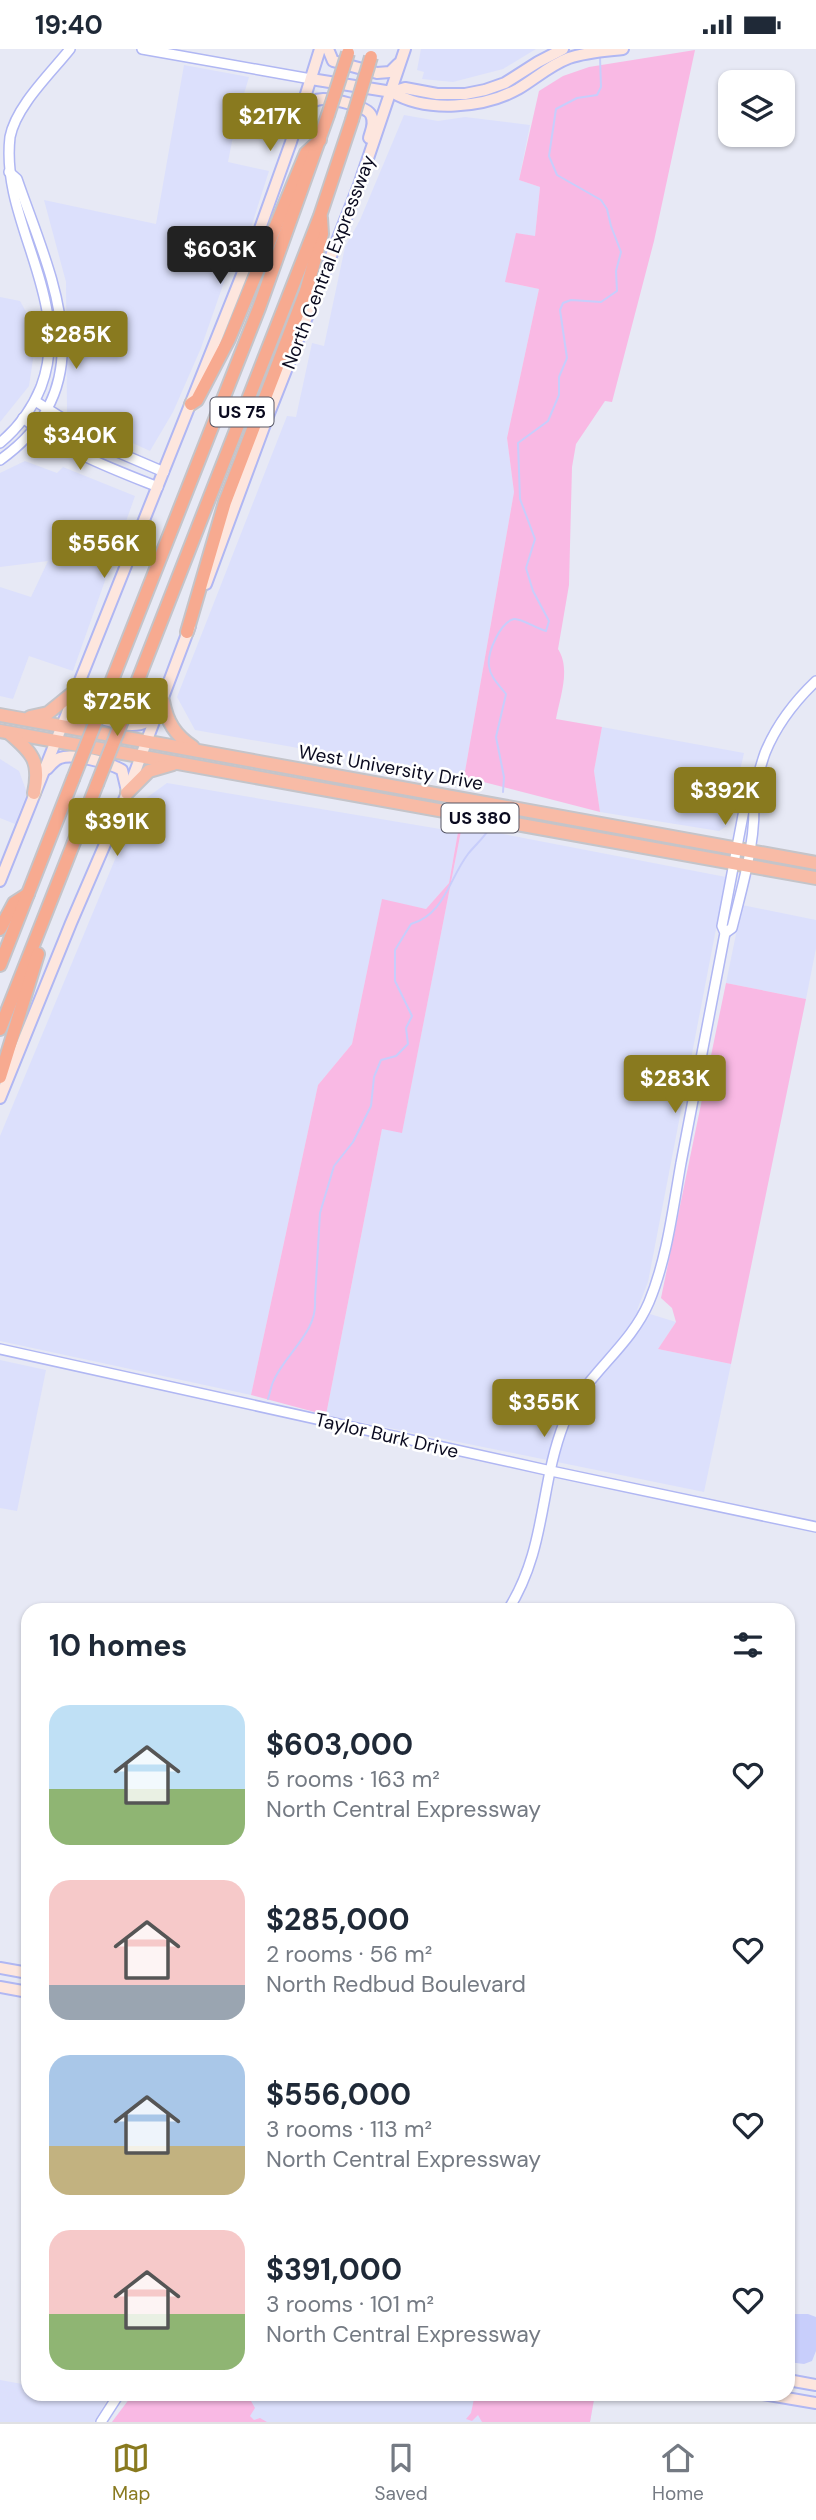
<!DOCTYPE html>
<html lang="en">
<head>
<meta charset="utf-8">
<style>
  body { margin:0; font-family:"DM Sans",sans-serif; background:#f2f2f3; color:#1f2937; height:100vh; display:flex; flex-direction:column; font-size:26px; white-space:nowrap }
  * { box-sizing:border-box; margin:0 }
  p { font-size:23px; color:#747a83 }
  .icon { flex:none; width:38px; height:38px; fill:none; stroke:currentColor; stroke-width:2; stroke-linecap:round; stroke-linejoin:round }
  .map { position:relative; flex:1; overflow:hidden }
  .details { position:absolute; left:21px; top:1554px; width:774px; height:798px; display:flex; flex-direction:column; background:#fff; border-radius:21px; box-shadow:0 2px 5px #0004 }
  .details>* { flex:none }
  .controls { position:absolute; left:718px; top:21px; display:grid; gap:14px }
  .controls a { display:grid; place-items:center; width:77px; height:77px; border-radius:14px; background:#fff; box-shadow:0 2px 5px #0004; font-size:35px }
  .price { position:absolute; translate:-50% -60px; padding:0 16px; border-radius:7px; background:#897a1f; color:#fff; font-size:23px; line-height:46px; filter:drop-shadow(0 2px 4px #0008) }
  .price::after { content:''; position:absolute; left:50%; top:42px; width:21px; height:16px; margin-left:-10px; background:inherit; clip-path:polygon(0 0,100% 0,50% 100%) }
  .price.current { background:#222; color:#fff }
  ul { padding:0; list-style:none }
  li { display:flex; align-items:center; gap:21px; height:175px; padding:0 28px }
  li span { display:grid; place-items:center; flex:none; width:196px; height:140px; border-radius:21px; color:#555 }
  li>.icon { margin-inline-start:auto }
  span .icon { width:84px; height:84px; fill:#fffc; stroke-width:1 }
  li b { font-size:30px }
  h2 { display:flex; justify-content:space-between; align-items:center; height:84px; padding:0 28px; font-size:30px }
  .status { display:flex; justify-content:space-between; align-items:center; height:49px; padding:0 35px; background:#fff; direction:ltr }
  .status svg { height:19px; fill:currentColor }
  .menu { display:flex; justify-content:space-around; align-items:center; height:98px; border-top:2px solid #e0e1e3; background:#fff; font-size:19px; color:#747a83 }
  .menu a { display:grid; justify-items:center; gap:4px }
  .menu .current { color:#897a1f }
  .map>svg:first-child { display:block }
  .built { fill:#dce0fc }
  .green { fill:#f9b9e4 }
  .water { fill:#c8cefb }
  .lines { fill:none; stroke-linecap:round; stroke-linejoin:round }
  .stream { stroke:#c8cefb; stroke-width:2 }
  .tertiary-casing { stroke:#b0b7f3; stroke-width:12 }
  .secondary-casing { stroke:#b0b7f3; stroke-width:14 }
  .trunk-casing { stroke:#c4c4c9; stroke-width:16 }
  .motorway-casing { stroke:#c4c4c9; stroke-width:16 }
  .tertiary { stroke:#fff; stroke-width:9 }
  .secondary { stroke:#fde6de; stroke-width:10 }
  .trunk { stroke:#f8bba6; stroke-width:12 }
  .motorway { stroke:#f7aa90; stroke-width:12 }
  .motorway-bridge-casing { stroke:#c4c4c9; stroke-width:16; stroke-linecap:butt }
  .motorway-bridge { stroke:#f7aa90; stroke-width:12 }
  .labels { text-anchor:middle; stroke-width:5; stroke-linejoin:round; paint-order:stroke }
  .shield { fill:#fff; stroke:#545462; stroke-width:2 }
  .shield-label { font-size:18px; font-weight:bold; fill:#0a0a1f }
  .street-label { font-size:19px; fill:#0a0a1f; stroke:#fff }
</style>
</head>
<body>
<div class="status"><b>19:40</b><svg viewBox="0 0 49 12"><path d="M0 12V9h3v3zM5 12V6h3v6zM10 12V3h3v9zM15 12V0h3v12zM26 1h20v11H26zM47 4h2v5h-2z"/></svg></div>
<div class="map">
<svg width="816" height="2373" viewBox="0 0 816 2373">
  <rect width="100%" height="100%" fill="#e7e9f5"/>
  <g class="built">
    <polygon points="421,0 536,0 503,20 453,33 422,30 424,23 417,21"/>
    <polygon points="184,16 249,28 236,72 228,113 269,122 246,194 238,193 201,299 173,363 150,402 67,364 66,233 44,151 156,175"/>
    <polygon points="404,66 438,72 465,68 530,76 519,131 540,138 535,187 506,233 539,240 507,389 514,443 464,728 195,681 177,648 287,367 296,368 312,294 324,297 345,198 360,171"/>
    <polygon points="0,248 20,252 37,283 29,337 0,373"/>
    <polygon points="25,412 57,424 63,418 135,447 73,622 29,607 13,650 0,647 0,538 31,548 48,512 0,518 0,424"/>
    <polygon points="602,678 744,704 727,777 719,782 600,763 594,722"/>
    <polygon points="0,710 19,722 27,744 15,775 0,769"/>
    <polygon points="167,734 458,783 449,834 426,860 382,851 352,995 318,1036 251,1346 0,1292 0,1087 138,755"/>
    <polygon points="462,777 726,828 648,1233 637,1261 676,1273 658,1300 731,1315 704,1443 326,1366 382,1080 402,1083"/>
    <polygon points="742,856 816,871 816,899 806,950 726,934"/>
    <polygon points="0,1311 46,1321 17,1462 0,1459"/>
    <polygon points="0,2331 28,2336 28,2345 83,2345 108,2349 94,2373 0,2373"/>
    <polygon points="133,2345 595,2345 590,2373 112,2373"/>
  </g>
  <g class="green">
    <path d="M695,1L654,192L612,353L605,352L576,395L572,418L569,536L558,600C571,620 560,648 556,670L602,678L594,722L600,763L464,728L514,443L507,389L539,240L505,233L516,184L535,187L540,138L519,131L539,42L563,27L589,18Z"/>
    <polygon points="462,777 402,1084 382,1080 326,1366 251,1346 318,1036 352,995 382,850 426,860 449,834 458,783"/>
    <polygon points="726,934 806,950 731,1315 658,1300 676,1273 672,1259 661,1249"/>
    <polygon points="133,2345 247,2345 255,2359 250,2367 254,2371 260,2369 267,2373 112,2373"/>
    <polygon points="475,2345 595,2345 590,2373 482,2373 478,2366 472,2372 466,2370 471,2364"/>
  </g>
  <polygon class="water" points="788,2265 808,2265 816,2268 816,2302 812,2312 804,2315 788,2313"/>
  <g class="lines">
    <g class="stream">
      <path d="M503,743L504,728L496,688L506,645C499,636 490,628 489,617C487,604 500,573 514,570C521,569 537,580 546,582L549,572L533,542L526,519L535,490L520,450L518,394L548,372L559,346V328L567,309L560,261L563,254L571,251L601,253L617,242L616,222L621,203L611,177L607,160L601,151L557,126L549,107L556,60L577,49L597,46L601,38L600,8"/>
      <path d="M268,1350C270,1344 271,1338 273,1333C285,1304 318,1284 315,1250L320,1164L334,1117L353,1093L371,1057L374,1028L381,1011L396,1007L408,995L406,979L412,967L395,932V901L411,875C444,866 449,830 468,805C475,796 483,790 489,780"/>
    </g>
    <defs>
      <g id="tertiary">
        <polyline points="142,0 311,30"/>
        <polyline points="35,352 115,402 164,423"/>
        <path d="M23,369C64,402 110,419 158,438"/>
        <path d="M0,394C18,379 32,360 41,338C74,250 0,174 10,88C16,57 51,24 70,0"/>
        <polyline points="77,405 87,386"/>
        <path d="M0,411C107,335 51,229 17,130L9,123"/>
        <path d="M725,884L732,879C742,838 758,787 753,745"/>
        <polyline points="0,1300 551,1422 816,1478"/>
        <path d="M508,1561C547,1499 539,1438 564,1374C583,1327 629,1300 649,1253C667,1210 673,1159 681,1114C696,1037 711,960 725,884L722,877L744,761C755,743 758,724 765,704C776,677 795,652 816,632"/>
        <polyline points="101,2373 119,2345"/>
      </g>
      <g id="secondary">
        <polyline points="328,0 333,12 377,24 390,23 398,15"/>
        <polyline points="311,30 392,43 405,39 437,45 465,45 485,41 505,34 538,13 563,0"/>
        <path d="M392,43C426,64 484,59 518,40C535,30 550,16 569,9C586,3 605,2 623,0"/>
        <path d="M302,59C309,54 315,50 323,50C334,50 367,57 371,66C375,74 371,81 369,89"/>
        <polyline points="206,535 268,367 359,136 405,0"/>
        <path d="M74,643L85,664L91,667C112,672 142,686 156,664"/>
        <path d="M47,720C51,716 54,711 60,709C73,704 110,714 122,721L127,742"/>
        <polyline points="0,832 257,188 291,93 320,0"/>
        <polyline points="0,1049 71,874 127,744 190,577"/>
        <polyline points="0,1919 28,1924"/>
        <polyline points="0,1938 28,1943"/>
        <polyline points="788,2331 816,2336"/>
        <polyline points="763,2345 816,2354"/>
      </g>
      <g id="trunk">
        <path d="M163,652C167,673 175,686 193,698"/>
        <polyline points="0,666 816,814"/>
        <polyline points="30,668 48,664 74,643"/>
        <polyline points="0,682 816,829"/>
        <path d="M9,684C32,704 41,712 34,744"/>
        <polyline points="127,744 149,722 173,715"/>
      </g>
      <g id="motorway">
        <polyline points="191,355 197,351 229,290 306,104 320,91"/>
        <polyline points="187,583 225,453 306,242 322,185 321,169"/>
        <polyline points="105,649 259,259 328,66"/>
        <polyline points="129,654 320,167 352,71"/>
        <polyline points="0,880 14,854 28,845"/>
        <polyline points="0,916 73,730"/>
        <polyline points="0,980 97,735"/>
        <polyline points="0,1028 38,905"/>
      </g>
    </defs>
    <use href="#tertiary" class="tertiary-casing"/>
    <use href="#secondary" class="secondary-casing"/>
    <use href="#trunk" class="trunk-casing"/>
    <use href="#motorway" class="motorway-casing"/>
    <use href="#tertiary" class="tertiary"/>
    <use href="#secondary" class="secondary"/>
    <use href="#trunk" class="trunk"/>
    <use href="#motorway" class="motorway"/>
    <defs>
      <g id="motorway-bridge">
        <polyline points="328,66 348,4"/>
        <polyline points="352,71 371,8"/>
        <polyline points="73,730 105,649"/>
        <polyline points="97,735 129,654"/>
      </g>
    </defs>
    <use href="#motorway-bridge" class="motorway-bridge-casing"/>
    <use href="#motorway-bridge" class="motorway-bridge"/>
  </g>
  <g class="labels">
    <g class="shield">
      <rect x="210.5" y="348.5" width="63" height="29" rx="5"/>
      <rect x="441.5" y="754.5" width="77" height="29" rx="5"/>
    </g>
    <g class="shield-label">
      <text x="242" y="369">US 75</text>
      <text x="480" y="775">US 380</text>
    </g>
    <g class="street-label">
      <text transform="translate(328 213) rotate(-69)" y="7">North Central Expressway</text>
      <text transform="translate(391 718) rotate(10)" y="7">West University Drive</text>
      <text transform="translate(387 1386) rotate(13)" y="7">Taylor Burk Drive</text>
    </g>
  </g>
</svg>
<div class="controls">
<a><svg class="icon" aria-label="layers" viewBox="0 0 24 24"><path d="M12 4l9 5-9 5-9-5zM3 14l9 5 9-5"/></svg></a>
</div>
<b class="price" style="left:270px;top:104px">$217K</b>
<b class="price current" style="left:220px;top:237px">$603K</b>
<b class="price" style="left:76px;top:322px">$285K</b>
<b class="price" style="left:80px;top:423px">$340K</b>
<b class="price" style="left:104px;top:531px">$556K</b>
<b class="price" style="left:117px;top:689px">$725K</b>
<b class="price" style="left:725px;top:778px">$392K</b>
<b class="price" style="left:117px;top:809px">$391K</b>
<b class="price" style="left:675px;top:1066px">$283K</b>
<b class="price" style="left:544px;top:1390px">$355K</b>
<section class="details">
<h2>10 homes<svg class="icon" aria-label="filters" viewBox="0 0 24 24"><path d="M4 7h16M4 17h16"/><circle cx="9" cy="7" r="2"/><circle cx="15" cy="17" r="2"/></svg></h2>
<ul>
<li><span style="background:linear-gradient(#bfe0f5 60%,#8fb573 0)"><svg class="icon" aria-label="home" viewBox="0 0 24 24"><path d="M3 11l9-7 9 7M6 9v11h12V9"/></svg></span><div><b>$603,000</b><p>5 rooms · 163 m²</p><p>North Central Expressway</p></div><svg class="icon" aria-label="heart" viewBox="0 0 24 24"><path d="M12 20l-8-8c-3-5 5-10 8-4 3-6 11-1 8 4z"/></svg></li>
<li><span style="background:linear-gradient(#f6c9c9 75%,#9aa5b1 0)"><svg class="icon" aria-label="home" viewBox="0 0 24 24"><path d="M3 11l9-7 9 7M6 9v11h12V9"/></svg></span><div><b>$285,000</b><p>2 rooms · 56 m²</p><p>North Redbud Boulevard</p></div><svg class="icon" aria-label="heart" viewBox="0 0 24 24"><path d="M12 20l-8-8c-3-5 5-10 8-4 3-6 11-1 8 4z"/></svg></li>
<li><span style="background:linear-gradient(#a9c7e8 65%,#c2b280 0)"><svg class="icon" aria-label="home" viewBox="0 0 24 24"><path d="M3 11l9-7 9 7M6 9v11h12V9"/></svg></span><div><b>$556,000</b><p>3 rooms · 113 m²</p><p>North Central Expressway</p></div><svg class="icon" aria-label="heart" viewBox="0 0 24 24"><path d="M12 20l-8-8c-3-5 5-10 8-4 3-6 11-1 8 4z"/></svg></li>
<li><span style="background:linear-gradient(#f6c9c9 60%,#8fb573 0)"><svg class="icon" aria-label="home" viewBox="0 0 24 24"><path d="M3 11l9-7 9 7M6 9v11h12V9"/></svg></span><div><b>$391,000</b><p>3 rooms · 101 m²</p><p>North Central Expressway</p></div><svg class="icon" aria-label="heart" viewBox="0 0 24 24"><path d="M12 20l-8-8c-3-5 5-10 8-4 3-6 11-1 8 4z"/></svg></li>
</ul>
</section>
</div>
<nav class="menu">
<a class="current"><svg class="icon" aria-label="map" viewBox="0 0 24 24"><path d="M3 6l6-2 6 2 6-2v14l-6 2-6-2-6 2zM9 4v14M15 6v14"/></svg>Map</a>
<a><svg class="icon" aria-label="saved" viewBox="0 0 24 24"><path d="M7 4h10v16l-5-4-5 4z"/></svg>Saved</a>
<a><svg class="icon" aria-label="home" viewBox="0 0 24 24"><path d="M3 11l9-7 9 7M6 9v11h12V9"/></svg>Home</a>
</nav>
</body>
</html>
